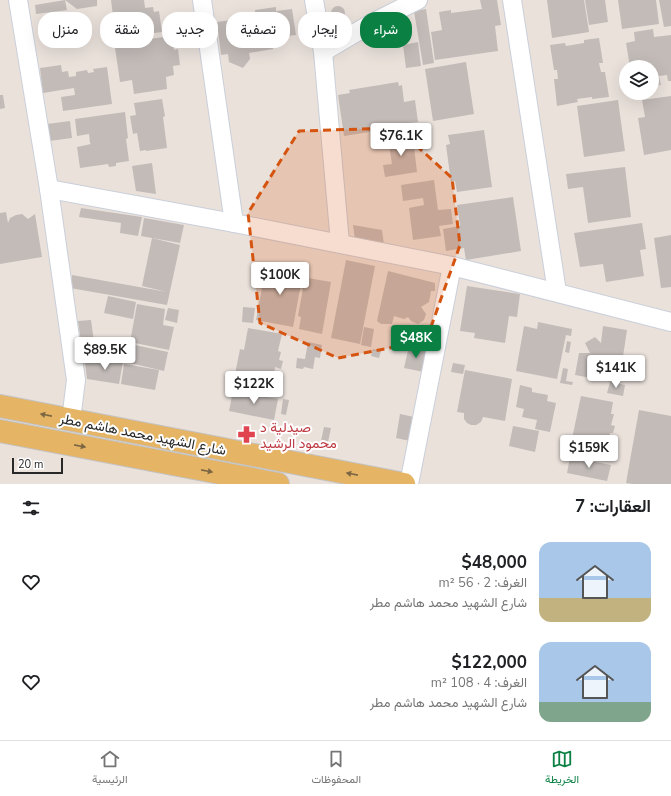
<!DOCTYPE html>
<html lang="ar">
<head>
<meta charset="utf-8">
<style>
  body { margin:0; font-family:"Nunito Sans",Vazirmatn,sans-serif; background:#f6f6f6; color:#202124; direction:rtl; height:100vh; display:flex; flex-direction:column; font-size:15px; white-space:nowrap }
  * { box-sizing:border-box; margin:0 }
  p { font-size:13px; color:#757577 }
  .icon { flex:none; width:22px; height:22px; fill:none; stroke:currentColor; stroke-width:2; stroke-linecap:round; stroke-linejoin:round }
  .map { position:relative; height:484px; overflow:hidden; direction:ltr }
  .details { display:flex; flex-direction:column; background:#fff; flex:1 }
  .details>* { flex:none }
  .guide { position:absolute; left:12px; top:12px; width:400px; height:36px; direction:rtl; display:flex; gap:8px }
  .tools { position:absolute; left:619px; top:60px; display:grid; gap:8px }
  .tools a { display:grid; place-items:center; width:40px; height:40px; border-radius:50%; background:#fff; box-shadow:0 4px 16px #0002; font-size:20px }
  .scale { position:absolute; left:12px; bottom:10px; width:51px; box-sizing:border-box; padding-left:4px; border:2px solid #282828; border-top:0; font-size:11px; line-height:14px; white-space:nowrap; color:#282828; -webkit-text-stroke:3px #fff; paint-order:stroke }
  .price { position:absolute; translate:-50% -34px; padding:0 9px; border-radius:4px; background:#fff; color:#222; font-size:13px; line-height:26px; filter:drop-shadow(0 1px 2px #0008) }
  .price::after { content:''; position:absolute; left:50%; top:24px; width:12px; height:9px; margin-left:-6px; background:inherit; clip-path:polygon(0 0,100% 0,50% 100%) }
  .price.current { background:#0b8043; color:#fff }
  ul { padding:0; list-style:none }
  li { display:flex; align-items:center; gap:12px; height:100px; padding:0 20px }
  li span { display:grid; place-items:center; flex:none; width:112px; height:80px; border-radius:12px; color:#555 }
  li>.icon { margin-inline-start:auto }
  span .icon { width:48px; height:48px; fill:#fffc; stroke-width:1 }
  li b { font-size:17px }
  h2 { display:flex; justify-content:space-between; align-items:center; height:48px; padding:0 20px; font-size:17px }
  .tag { padding:0 14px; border-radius:16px; background:#fff; box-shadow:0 4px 16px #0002; font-size:14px; line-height:36px }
  .tag.current { background:#0b8043; color:#fff }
  .dock { display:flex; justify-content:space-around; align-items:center; height:56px; border-top:1px solid #e0e0e0; background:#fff; font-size:11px; color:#757577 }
  .dock a { display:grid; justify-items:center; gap:2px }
  .dock .current { color:#0b8043 }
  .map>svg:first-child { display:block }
  .building { fill:#c2bbb8 }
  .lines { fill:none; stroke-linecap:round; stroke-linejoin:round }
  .minor-casing { stroke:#cacfd9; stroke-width:20 }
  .major-casing { stroke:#c3c3c3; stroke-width:24 }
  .minor { stroke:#fff; stroke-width:18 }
  .major { stroke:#e5b465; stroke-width:22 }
  .oneway { fill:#7d6743 }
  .marked { fill:#d5540f; fill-opacity:0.2; stroke:#d5540f; stroke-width:3; stroke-dasharray:8 5; stroke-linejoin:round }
  .labels { text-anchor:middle; stroke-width:4; stroke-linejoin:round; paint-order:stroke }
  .health-label { font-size:14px; fill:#be3a42; stroke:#fff; text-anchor:start }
  .street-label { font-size:14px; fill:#282828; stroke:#fff }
</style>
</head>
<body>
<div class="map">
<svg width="671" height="484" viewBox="0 0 671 484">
  <rect width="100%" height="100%" fill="#eae1db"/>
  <g class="building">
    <polygon points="65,0 97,0 97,6 77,9"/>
    <polygon points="65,0 67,10 36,14 35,5"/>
    <polygon points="111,0 144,0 145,8 153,7 154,12 159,11 162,32 125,37 122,17 117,18 117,15 113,16"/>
    <polygon points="480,0 497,0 501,25 495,26 498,51 435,60 431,32 442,30 439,12 451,10 451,13 482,9"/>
    <polygon points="547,0 584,0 589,32 552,38"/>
    <polygon points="585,0 605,0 608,22 589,25"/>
    <polygon points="618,0 656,0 659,24 622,29"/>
    <polygon points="659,0 671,0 671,26 664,27"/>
    <circle cx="338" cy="13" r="7"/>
    <polygon points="276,7 276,11 292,9 296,35 272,38 273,49 249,53 250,59 243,68 229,62 228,54 221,55 217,22 231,20 231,16 255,12 255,10"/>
    <polygon points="426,9 434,63 423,65 414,11"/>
    <polygon points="653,29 654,37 671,35 671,81 668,81 667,75 659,76 661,85 652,86 652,67 630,67 626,43 635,41 634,32"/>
    <polygon points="172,36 174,50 178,49 180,65 173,66 174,75 166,77 167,89 134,94 132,80 120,82 114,41 125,39 126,42"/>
    <polygon points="599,38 603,63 599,63 601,72 605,72 609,97 592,99 592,97 577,99 578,102 557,106 554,79 558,79 557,70 554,70 550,45 565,43 566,46 584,43 584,40"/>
    <polygon points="418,42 421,66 406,68 403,45"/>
    <polygon points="466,62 474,114 433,121 425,69"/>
    <polygon points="61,65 62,72 68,71 69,77 76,76 76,72 87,70 88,73 94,72 93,69 107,67 112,104 63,111 61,97 75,95 74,88 43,93 40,68"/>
    <polygon points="398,82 399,86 402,85 404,102 415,100 418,122 408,123 408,126 344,136 338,95 350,93 349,90"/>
    <polygon points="0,95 3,95 5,108 0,109"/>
    <polygon points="671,96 671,150 644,155 638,118 645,117 642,100"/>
    <polygon points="162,99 165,116 163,117 167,148 146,151 146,150 140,151 137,133 133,134 130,116 136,115 134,103"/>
    <polygon points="618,100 625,151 584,157 577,106"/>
    <polygon points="125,112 128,138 126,139 129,161 116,163 116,166 109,167 108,164 80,168 77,147 91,144 90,143 89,134 77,136 75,119"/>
    <polygon points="70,121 72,138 49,141 47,124"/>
    <polygon points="484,130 492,187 457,192 455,181 451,182 446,145 450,144 448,135"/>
    <polygon points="408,135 409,148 414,147 417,172 385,177 383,165 392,164 388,138"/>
    <polygon points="152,163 156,194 136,191 132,166"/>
    <polygon points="625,167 631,217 588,223 583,187 568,189 566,174"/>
    <polygon points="434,180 438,210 451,209 453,224 439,226 441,236 413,240 409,208 424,205 423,198 403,201 401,185"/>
    <polygon points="513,197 521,251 466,260 464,248 446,251 443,229 460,226 457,205"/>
    <polygon points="81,208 142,217 138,236 120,233 121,223 79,217"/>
    <polygon points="6,212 8,223 10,218 16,215 22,214 28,219 35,214 42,257 0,264 0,213"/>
    <polygon points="144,218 184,225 180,243 141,236"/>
    <polygon points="642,223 646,249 640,250 644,276 606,282 603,264 580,267 574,233"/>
    <polygon points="353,225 382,230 384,245 355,240"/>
    <polygon points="671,235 671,287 661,288 654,238"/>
    <polygon points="152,238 180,245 167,305 70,288 72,275 167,292 142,286"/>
    <polygon points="346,260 375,266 360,344 331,338"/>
    <polygon points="266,266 303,273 293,327 256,320"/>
    <polygon points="388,271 435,283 435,291 431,291 429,302 421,307 426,314 424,320 418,324 411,321 408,317 404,319 394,316 392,324 381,324 377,321"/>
    <polygon points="308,278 331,282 322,334 299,329 301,317 298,316 303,288 306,289"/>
    <polygon points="467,286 520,294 517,317 509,316 505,343 474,338 475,333 460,331"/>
    <polygon points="108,296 136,302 133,319 104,313"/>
    <polygon points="137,304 165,309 163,325 174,327 169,350 130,342"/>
    <polygon points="243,307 255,308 253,323 242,322"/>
    <polygon points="168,308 179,310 177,323 165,320"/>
    <polygon points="91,320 95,348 113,346 115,358 84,362 78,321"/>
    <polygon points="538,322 572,329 571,336 566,335 557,379 516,371 524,326 537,329"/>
    <polygon points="603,326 627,330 619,383 575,375 579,353 590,353 585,343 595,337 601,343"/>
    <polygon points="364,327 374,329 371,347 361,345"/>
    <polygon points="248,328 282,334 278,351 281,352 279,360 283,361 281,369 275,367 273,381 235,374 240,349 244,350"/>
    <polygon points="567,341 571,342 569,353 565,352"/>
    <polygon points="308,342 322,345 320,358 315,357 313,369 304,367 303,369 296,368 297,358 305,359"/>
    <polygon points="130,344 168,352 164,371 126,362"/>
    <polygon points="409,346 428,350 424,372 404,368"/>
    <polygon points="373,349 381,351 379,358 371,356"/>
    <polygon points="112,360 123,362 119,384 87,379 85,363"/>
    <polygon points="453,363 465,365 463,374 451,372"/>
    <polygon points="124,364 159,370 155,390 121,384"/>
    <polygon points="563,368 568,369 566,381 573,382 572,385 560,383"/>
    <polygon points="465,370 512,379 505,421 483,417 481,422 476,425 471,425 467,423 464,419 464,413 457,412"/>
    <polygon points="610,382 625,385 623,396 607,393"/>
    <polygon points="520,385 532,388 532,392 548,395 547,401 556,403 550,432 535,429 537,420 522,417 524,409 516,407"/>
    <polygon points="233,391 278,399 274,420 229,411"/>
    <polygon points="581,396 613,402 611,414 614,414 611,425 615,426 613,433 610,433 608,444 604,443 602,454 570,448"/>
    <polygon points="283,399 289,400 286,415 281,414"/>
    <polygon points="639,410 671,416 671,484 633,484 626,483"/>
    <polygon points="400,414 414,417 410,441 396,438"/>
    <polygon points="513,426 539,431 535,452 509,446"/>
    <polygon points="324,427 331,428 328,442 321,441"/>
    <polygon points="570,457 611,465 607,481 567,473"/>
  </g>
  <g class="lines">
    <defs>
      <g id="minor">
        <polyline points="18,0 49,189 76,380 71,420"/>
        <polyline points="202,0 234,223"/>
        <polyline points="314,0 323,52 340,243"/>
        <polyline points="512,0 557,292"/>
        <polyline points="323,52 372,23 418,0"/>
        <polyline points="49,189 234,223 452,266 671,322"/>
        <polyline points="409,484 452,266"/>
      </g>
      <g id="major">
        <polyline points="0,406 404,484"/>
        <polyline points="0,431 278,484"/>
      </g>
    </defs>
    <use href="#minor" class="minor-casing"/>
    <use href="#major" class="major-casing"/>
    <use href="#minor" class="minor"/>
    <use href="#major" class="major"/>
  </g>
  <defs><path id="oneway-solid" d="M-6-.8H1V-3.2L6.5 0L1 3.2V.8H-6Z"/></defs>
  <g class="oneway">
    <use href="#oneway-solid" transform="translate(46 415) rotate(-169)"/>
    <use href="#oneway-solid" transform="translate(80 446) rotate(11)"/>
    <use href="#oneway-solid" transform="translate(207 471) rotate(11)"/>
    <use href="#oneway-solid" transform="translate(352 474) rotate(-169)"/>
  </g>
  <path class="marked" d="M397,128L452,178L460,245L426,341L338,358L260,323L248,213L299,131Z"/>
  <defs>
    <symbol id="pharmacy-bare" viewBox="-9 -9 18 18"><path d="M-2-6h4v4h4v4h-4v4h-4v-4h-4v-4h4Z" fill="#e0444e" stroke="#fff" stroke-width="2.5" paint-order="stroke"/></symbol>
  </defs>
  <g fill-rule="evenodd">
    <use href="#pharmacy-bare" x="234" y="422" width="25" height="25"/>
  </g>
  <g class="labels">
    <g class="health-label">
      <text x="260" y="432">صيدلية د<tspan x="260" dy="16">محمود الرشيد</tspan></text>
    </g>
    <g class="street-label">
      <text transform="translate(143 434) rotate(11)" y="5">شارع الشهيد محمد هاشم مطر</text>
    </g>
  </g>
</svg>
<div class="tools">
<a><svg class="icon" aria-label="layers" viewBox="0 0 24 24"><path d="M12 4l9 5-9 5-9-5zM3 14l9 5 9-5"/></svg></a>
</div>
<div class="scale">20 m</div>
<b class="price" style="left:401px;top:157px">$76.1K</b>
<b class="price" style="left:280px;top:296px">$100K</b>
<b class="price current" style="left:416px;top:359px">$48K</b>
<b class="price" style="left:105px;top:371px">$89.5K</b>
<b class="price" style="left:616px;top:389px">$141K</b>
<b class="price" style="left:254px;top:405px">$122K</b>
<b class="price" style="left:589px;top:469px">$159K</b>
<div class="guide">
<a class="tag current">شراء</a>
<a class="tag">إيجار</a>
<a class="tag">تصفية</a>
<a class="tag">جديد</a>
<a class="tag">شقة</a>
<a class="tag">منزل</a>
</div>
</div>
<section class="details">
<h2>العقارات: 7<svg class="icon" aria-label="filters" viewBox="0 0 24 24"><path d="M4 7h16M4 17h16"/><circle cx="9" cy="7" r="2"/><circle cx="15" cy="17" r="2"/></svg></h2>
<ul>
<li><span style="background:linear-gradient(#a9c7e8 70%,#c2b280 0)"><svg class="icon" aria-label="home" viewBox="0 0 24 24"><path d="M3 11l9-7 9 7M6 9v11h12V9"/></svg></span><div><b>$48,000</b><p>الغرف: 2 · 56 m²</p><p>شارع الشهيد محمد هاشم مطر</p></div><svg class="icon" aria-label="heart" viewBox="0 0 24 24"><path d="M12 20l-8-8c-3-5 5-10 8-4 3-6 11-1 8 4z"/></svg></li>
<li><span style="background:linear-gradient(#a9c7e8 75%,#7fa58c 0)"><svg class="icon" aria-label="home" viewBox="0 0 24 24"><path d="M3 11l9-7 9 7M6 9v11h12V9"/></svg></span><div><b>$122,000</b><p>الغرف: 4 · 108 m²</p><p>شارع الشهيد محمد هاشم مطر</p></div><svg class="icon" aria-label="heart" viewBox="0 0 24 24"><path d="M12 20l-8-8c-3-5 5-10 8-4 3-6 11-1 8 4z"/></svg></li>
</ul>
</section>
<nav class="dock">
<a class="current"><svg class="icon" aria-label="map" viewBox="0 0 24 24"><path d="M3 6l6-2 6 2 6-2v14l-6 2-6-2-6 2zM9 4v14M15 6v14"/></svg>الخريطة</a>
<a><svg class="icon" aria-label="saved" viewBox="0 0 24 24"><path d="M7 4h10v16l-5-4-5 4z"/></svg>المحفوظات</a>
<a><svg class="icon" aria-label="home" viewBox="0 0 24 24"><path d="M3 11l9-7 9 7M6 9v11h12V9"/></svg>الرئيسية</a>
</nav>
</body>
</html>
